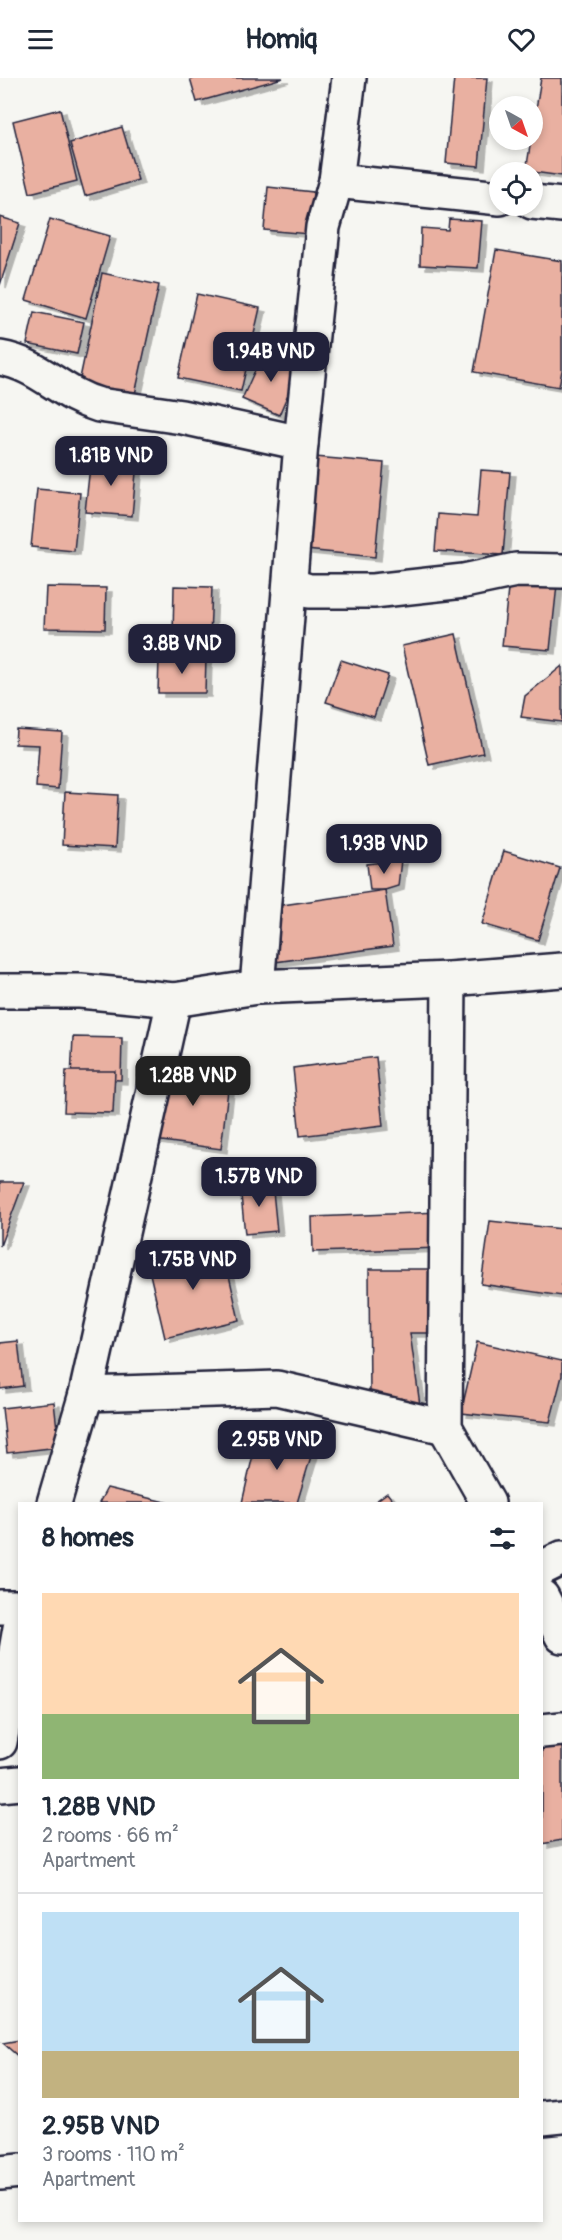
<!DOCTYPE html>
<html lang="en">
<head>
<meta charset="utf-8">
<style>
  body { margin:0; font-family:Pangolin,sans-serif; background:#f2f2f3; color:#1f2937; height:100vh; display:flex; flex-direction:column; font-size:22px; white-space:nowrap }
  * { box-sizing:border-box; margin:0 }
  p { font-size:20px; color:#747a83 }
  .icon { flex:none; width:33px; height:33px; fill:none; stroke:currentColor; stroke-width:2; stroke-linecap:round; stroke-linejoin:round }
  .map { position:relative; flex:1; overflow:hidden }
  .drawer { position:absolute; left:18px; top:1424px; width:525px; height:720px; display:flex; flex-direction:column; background:#fff; border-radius:0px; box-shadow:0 3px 9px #0003 }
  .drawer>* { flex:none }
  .needle { width:39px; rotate:140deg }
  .buttons { position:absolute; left:489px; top:18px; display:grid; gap:12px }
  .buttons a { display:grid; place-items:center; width:54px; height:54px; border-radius:50%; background:#fff; box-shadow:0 3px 9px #0003; font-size:30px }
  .price { position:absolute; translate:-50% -51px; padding:0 14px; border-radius:12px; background:#22223b; color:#fff; font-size:20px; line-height:39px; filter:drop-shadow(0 2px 3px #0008) }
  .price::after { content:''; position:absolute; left:50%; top:36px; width:18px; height:14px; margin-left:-9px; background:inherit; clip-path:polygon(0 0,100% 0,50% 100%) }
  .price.on { background:#222; color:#fff }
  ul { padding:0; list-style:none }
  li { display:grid; align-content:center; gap:12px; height:318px; padding:0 24px }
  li+li { border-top:2px solid #e0e1e3 }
  li span { display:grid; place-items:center; height:186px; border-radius:0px; color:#555 }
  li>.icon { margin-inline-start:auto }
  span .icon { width:108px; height:108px; fill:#fffc; stroke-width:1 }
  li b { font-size:26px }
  h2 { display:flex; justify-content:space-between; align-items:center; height:72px; padding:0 24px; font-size:26px }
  header { display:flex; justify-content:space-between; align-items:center; height:78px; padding:0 24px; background:#fff; font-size:27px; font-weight:800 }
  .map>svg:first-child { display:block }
  .building { fill:#e9b0a1; stroke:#22223b; stroke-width:1.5; filter:url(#shadow) }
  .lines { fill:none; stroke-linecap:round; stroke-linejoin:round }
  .minor-casing { stroke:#22223b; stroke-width:38 }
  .minor { stroke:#f6f6f2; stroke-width:33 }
</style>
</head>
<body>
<header><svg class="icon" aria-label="menu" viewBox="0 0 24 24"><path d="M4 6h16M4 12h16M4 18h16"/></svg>Homiq<svg class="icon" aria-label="heart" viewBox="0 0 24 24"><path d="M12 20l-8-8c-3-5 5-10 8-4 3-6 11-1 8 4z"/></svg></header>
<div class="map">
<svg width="562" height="2162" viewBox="0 0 562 2162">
  <defs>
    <filter id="shadow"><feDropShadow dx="6" dy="4" stdDeviation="0" flood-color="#0004"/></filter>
  </defs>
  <rect width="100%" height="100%" fill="#f6f6f2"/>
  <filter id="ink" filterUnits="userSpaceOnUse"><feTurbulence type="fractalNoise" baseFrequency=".0167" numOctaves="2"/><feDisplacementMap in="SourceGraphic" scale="12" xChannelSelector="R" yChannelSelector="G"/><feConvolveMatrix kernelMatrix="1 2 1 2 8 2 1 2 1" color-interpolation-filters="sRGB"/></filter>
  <g filter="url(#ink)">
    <g class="building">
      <polygon points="190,0 283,0 197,24"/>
      <polygon points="454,0 487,0 479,88 446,85"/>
      <polygon points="541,0 562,0 562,98 526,93"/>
      <polygon points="60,31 77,103 30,115 13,43"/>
      <polygon points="122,49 138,102 85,118 70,65"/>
      <polygon points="268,109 313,114 309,156 264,152"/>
      <polygon points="0,139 20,145 0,207"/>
      <polygon points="50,141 110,158 86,240 26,222"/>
      <polygon points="449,141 482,143 478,190 420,187 421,150 448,152"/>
      <polygon points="496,172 562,183 562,292 559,309 474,294"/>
      <polygon points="102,195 159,207 134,321 78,310"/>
      <polygon points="197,216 260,230 241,313 178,300"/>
      <polygon points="34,234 84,244 77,276 27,266"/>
      <polygon points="264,272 300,288 279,337 242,321"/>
      <polygon points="91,379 137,384 132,438 85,434"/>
      <polygon points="315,379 384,385 375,479 306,472"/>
      <polygon points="481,392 510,394 503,477 435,473 438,436 477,439"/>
      <polygon points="37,411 80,415 74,473 31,469"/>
      <polygon points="509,502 557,507 550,572 502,568"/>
      <polygon points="174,508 212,509 210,560 173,559"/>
      <polygon points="46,509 106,510 105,551 44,550"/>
      <polygon points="456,556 483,675 429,687 402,568"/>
      <polygon points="159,579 206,580 205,615 158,615"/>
      <polygon points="341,582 388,597 374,639 326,624"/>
      <polygon points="562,588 562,644 521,639 525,618"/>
      <polygon points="16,651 62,654 58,711 36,709 39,667 15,666"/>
      <polygon points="65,714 118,717 115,770 62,767"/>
      <polygon points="504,773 560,790 538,862 482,846"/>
      <polygon points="401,782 398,808 385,812 370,812 367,786"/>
      <polygon points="385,812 393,868 267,885 276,828"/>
      <polygon points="73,959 122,960 121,1002 71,1000"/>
      <polygon points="376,979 383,1048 300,1058 293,990"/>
      <polygon points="164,987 230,995 221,1071 155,1062"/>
      <polygon points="66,993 115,993 113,1035 64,1034"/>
      <polygon points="272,1103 277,1153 245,1156 240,1108"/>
      <polygon points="0,1104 24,1104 0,1168"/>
      <polygon points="441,1134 441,1170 313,1174 312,1139"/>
      <polygon points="490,1143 562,1151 562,1218 481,1206"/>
      <polygon points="222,1166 239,1242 165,1260 147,1183"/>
      <polygon points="369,1191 434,1191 434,1255 410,1255 420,1327 370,1321"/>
      <polygon points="18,1263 23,1308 0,1311 0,1265"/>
      <polygon points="477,1264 562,1283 562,1298 550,1344 461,1335"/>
      <polygon points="54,1324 59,1369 7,1375 2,1330"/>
      <polygon points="257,1359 315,1365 297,1425 242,1425"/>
      <polygon points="107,1410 169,1425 99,1425"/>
      <polygon points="387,1415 395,1425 373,1425"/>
      <polygon points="562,1666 562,1762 542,1766 542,1669"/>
      <polygon points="20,1962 20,1980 3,1965"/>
    </g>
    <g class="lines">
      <defs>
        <g id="minor">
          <polyline points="336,103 349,0"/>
          <polyline points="532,124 562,127"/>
          <path d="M0,280C41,287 60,316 99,327L182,339L301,365"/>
          <polyline points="290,507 309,513 373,513 464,503 516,492 562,493"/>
          <polyline points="449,901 445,1349 488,1425"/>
          <polyline points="257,909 301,365 323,149 336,103 500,120"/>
          <polyline points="0,913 80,913 174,922 257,909 449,901 562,892"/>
          <polyline points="86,1316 277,1310 445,1349"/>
          <polyline points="54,1425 86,1316 174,922"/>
          <polyline points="542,1490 562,1480"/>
          <polyline points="542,1519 562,1558"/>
          <polyline points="0,1529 20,1529"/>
          <polyline points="542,1653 562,1651"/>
          <polyline points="0,1664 20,1550"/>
          <polyline points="0,1707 20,1705"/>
          <polyline points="542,2040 562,2038"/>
          <polyline points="0,2095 20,2093"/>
        </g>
      </defs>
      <use href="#minor" class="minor-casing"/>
      <use href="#minor" class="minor"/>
    </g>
  </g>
</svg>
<div class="buttons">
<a><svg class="needle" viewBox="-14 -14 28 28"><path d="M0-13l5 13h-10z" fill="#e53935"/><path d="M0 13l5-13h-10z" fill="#747a83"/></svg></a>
<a><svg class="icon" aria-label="locate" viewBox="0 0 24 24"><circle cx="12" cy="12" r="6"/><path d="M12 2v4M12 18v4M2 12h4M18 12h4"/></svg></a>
</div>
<b class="price" style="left:271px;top:305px">1.94B VND</b>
<b class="price" style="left:111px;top:409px">1.81B VND</b>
<b class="price" style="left:182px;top:597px">3.8B VND</b>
<b class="price" style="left:384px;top:797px">1.93B VND</b>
<b class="price on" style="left:193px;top:1029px">1.28B VND</b>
<b class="price" style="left:259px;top:1130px">1.57B VND</b>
<b class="price" style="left:193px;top:1213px">1.75B VND</b>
<b class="price" style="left:277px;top:1393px">2.95B VND</b>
<section class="drawer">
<h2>8 homes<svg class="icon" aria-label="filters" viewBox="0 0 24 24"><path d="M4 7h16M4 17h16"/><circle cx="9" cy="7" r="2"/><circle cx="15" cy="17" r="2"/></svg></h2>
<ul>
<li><span style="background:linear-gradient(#ffd9b3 65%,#8fb573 0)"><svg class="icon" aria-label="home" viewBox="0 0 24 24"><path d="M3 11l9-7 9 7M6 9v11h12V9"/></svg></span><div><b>1.28B VND</b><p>2 rooms · 66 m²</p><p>Apartment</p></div></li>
<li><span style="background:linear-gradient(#bfe0f5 75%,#c2b280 0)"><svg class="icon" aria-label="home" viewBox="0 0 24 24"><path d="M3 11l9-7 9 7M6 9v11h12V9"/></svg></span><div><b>2.95B VND</b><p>3 rooms · 110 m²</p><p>Apartment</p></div></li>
</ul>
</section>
</div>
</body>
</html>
